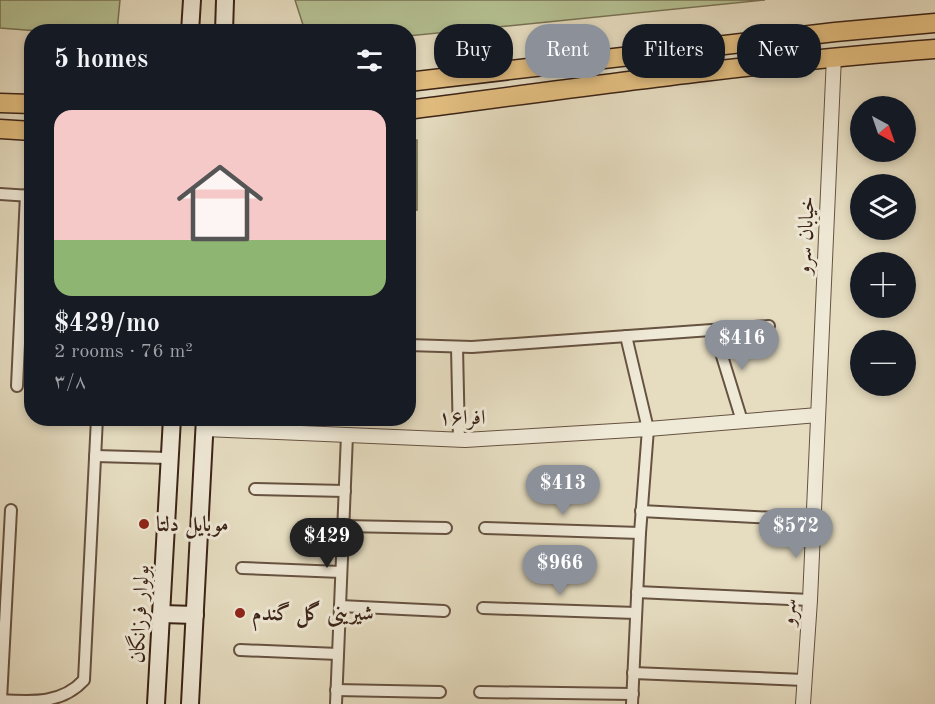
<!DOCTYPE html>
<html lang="en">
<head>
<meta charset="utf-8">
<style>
  body { margin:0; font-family:"Old Standard TT",Amiri,serif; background:#242831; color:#f1f3f6; height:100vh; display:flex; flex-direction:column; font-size:22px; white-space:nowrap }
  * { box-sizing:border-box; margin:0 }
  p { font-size:20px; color:#9ea1a6 }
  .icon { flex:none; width:33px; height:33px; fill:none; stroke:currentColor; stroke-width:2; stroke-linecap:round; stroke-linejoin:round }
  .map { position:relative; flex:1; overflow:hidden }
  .details { position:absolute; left:24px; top:24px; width:392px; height:402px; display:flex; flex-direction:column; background:#171b24; border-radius:24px; box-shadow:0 3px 9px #0003 }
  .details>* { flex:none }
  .top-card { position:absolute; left:434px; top:24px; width:411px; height:54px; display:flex; gap:12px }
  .needle { width:39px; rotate:140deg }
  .tools { position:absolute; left:850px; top:96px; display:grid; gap:12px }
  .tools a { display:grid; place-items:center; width:66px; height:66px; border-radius:50%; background:#171b24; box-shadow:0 3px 9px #0003; font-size:30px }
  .price { position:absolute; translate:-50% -51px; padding:0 14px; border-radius:21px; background:#8c9099; color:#fff; font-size:20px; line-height:39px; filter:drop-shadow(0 2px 3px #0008) }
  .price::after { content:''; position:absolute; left:50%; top:36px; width:18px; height:14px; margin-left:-9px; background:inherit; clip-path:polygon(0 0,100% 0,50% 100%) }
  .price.current { background:#222; color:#fff }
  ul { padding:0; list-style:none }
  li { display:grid; align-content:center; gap:12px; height:318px; padding:0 30px }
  li span { display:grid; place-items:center; height:186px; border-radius:18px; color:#555 }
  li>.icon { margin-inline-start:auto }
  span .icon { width:108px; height:108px; fill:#fffc; stroke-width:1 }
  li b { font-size:26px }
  h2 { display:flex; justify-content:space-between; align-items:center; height:72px; padding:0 30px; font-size:26px }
  .chip { padding:0 21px; border-radius:24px; background:#171b24; box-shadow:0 3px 9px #0003; font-size:21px; line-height:54px }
  .chip.current { background:#8c9099; color:#fff }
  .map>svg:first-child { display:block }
  .green { fill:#b5c193; stroke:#787254; stroke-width:1.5 }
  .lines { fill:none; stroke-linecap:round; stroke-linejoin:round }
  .minor-casing { stroke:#665241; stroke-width:14 }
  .tertiary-casing { stroke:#665241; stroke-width:16 }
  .secondary-casing { stroke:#3b2316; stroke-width:20 }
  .primary-casing { stroke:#3b2316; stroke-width:21 }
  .minor { stroke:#efe9d7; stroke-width:10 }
  .tertiary { stroke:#efe9d7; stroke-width:14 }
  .secondary { stroke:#efe9d7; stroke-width:16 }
  .primary { stroke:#e3be80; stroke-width:18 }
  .poi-dot { fill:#8f2418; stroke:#efe9d7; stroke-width:2 }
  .labels { text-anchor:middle; stroke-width:6; stroke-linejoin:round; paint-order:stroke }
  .street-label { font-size:21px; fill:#3b2316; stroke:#efe9d7 }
  .poi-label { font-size:21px; font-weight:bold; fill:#3b2316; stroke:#efe9d7; text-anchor:start }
</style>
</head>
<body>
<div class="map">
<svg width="935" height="704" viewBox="0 0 935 704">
  <rect width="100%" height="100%" fill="#e6ddc1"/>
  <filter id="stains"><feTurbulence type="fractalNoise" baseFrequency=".00333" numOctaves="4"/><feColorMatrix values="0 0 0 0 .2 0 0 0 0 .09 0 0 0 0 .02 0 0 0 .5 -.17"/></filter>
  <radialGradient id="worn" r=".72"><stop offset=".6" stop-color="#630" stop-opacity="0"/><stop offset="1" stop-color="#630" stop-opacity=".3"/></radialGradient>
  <g class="green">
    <polygon points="0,0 120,0 117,31 51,32 0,28"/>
    <polygon points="295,0 765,0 408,36 408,32 305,31"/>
    <polygon points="417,140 417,210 408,211 408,141"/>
  </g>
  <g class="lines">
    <defs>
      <g id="minor">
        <polyline points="0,194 31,196"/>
        <polyline points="714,330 742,421"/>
        <polyline points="626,336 648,429 640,533 632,704"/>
        <polyline points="408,345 472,347 769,326"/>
        <polyline points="457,347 459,440"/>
        <polyline points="17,386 26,195"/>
        <polyline points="95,456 169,458"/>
        <polyline points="255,489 345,491"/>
        <polyline points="641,511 813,520"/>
        <polyline points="343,526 446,528"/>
        <polyline points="485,528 640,533"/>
        <polyline points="242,568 341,572"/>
        <polyline points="637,592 810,600"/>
        <polyline points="340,606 444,611"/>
        <polyline points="483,608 636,613"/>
        <polyline points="240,650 338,654"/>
        <polyline points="633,673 804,680"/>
        <polyline points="336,690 440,692"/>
        <polyline points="480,692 633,694"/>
        <path d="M0,700C33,702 62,704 84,680L97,418"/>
        <polyline points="1,700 11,510"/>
        <polyline points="336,704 347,435"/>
      </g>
      <g id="tertiary">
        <polyline points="205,429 465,440 648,429 818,415"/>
        <polyline points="803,704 810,600 834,56"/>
      </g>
      <g id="secondary">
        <polyline points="190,32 192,0"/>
        <polyline points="224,32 225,0"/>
        <polyline points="162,614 195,615"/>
        <polyline points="156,704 172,418"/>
        <polyline points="190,704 205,418"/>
      </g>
      <g id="primary">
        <polyline points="408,82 835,32 935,23"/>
        <polyline points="0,103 32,104"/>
        <path d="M408,110C583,87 759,62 935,49"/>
        <polyline points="0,129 32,131"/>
      </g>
    </defs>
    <use href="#minor" class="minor-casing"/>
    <use href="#tertiary" class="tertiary-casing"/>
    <use href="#secondary" class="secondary-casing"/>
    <use href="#primary" class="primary-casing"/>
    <use href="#minor" class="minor"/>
    <use href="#tertiary" class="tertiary"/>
    <use href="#secondary" class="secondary"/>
    <use href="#primary" class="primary"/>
  </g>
  <g class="poi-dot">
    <circle cx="144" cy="524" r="6"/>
    <circle cx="240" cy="613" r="6"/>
  </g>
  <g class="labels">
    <g class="street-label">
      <text transform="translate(805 235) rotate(-87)" y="7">خیابان سرو</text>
      <text x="462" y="424">۱۶افرا</text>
      <text transform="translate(788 612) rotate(-86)" y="7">سرو</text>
      <text transform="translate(139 614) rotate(-87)" y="7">بولوار فرزانگان</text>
    </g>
    <g class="poi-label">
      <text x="156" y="531">موبایل دلتا</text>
      <text x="252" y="620">شیرینی گل گندم</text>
    </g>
  </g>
  <rect width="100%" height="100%" filter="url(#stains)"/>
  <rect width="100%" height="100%" fill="url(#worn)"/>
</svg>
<div class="tools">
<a><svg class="needle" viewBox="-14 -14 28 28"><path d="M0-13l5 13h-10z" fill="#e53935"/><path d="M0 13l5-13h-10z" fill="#9ea1a6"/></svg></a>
<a><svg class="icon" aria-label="layers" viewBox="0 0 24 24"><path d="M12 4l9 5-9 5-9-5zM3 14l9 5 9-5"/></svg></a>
<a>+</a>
<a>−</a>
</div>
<b class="price" style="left:742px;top:371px">$416</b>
<b class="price" style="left:563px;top:516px">$413</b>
<b class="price" style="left:796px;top:559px">$572</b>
<b class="price current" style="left:327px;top:569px">$429</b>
<b class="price" style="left:560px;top:596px">$966</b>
<div class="top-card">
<a class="chip">Buy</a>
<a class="chip current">Rent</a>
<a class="chip">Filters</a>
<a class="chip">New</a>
</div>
<section class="details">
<h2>5 homes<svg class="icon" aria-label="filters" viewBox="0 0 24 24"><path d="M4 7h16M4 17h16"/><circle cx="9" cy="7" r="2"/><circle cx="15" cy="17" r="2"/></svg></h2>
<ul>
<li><span style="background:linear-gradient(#f6c9c9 70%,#8fb573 0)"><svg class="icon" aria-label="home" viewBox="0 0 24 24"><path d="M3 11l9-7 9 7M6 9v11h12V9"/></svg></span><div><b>$429/mo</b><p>2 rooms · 76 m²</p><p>۳/۸</p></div></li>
</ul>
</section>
</div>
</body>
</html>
